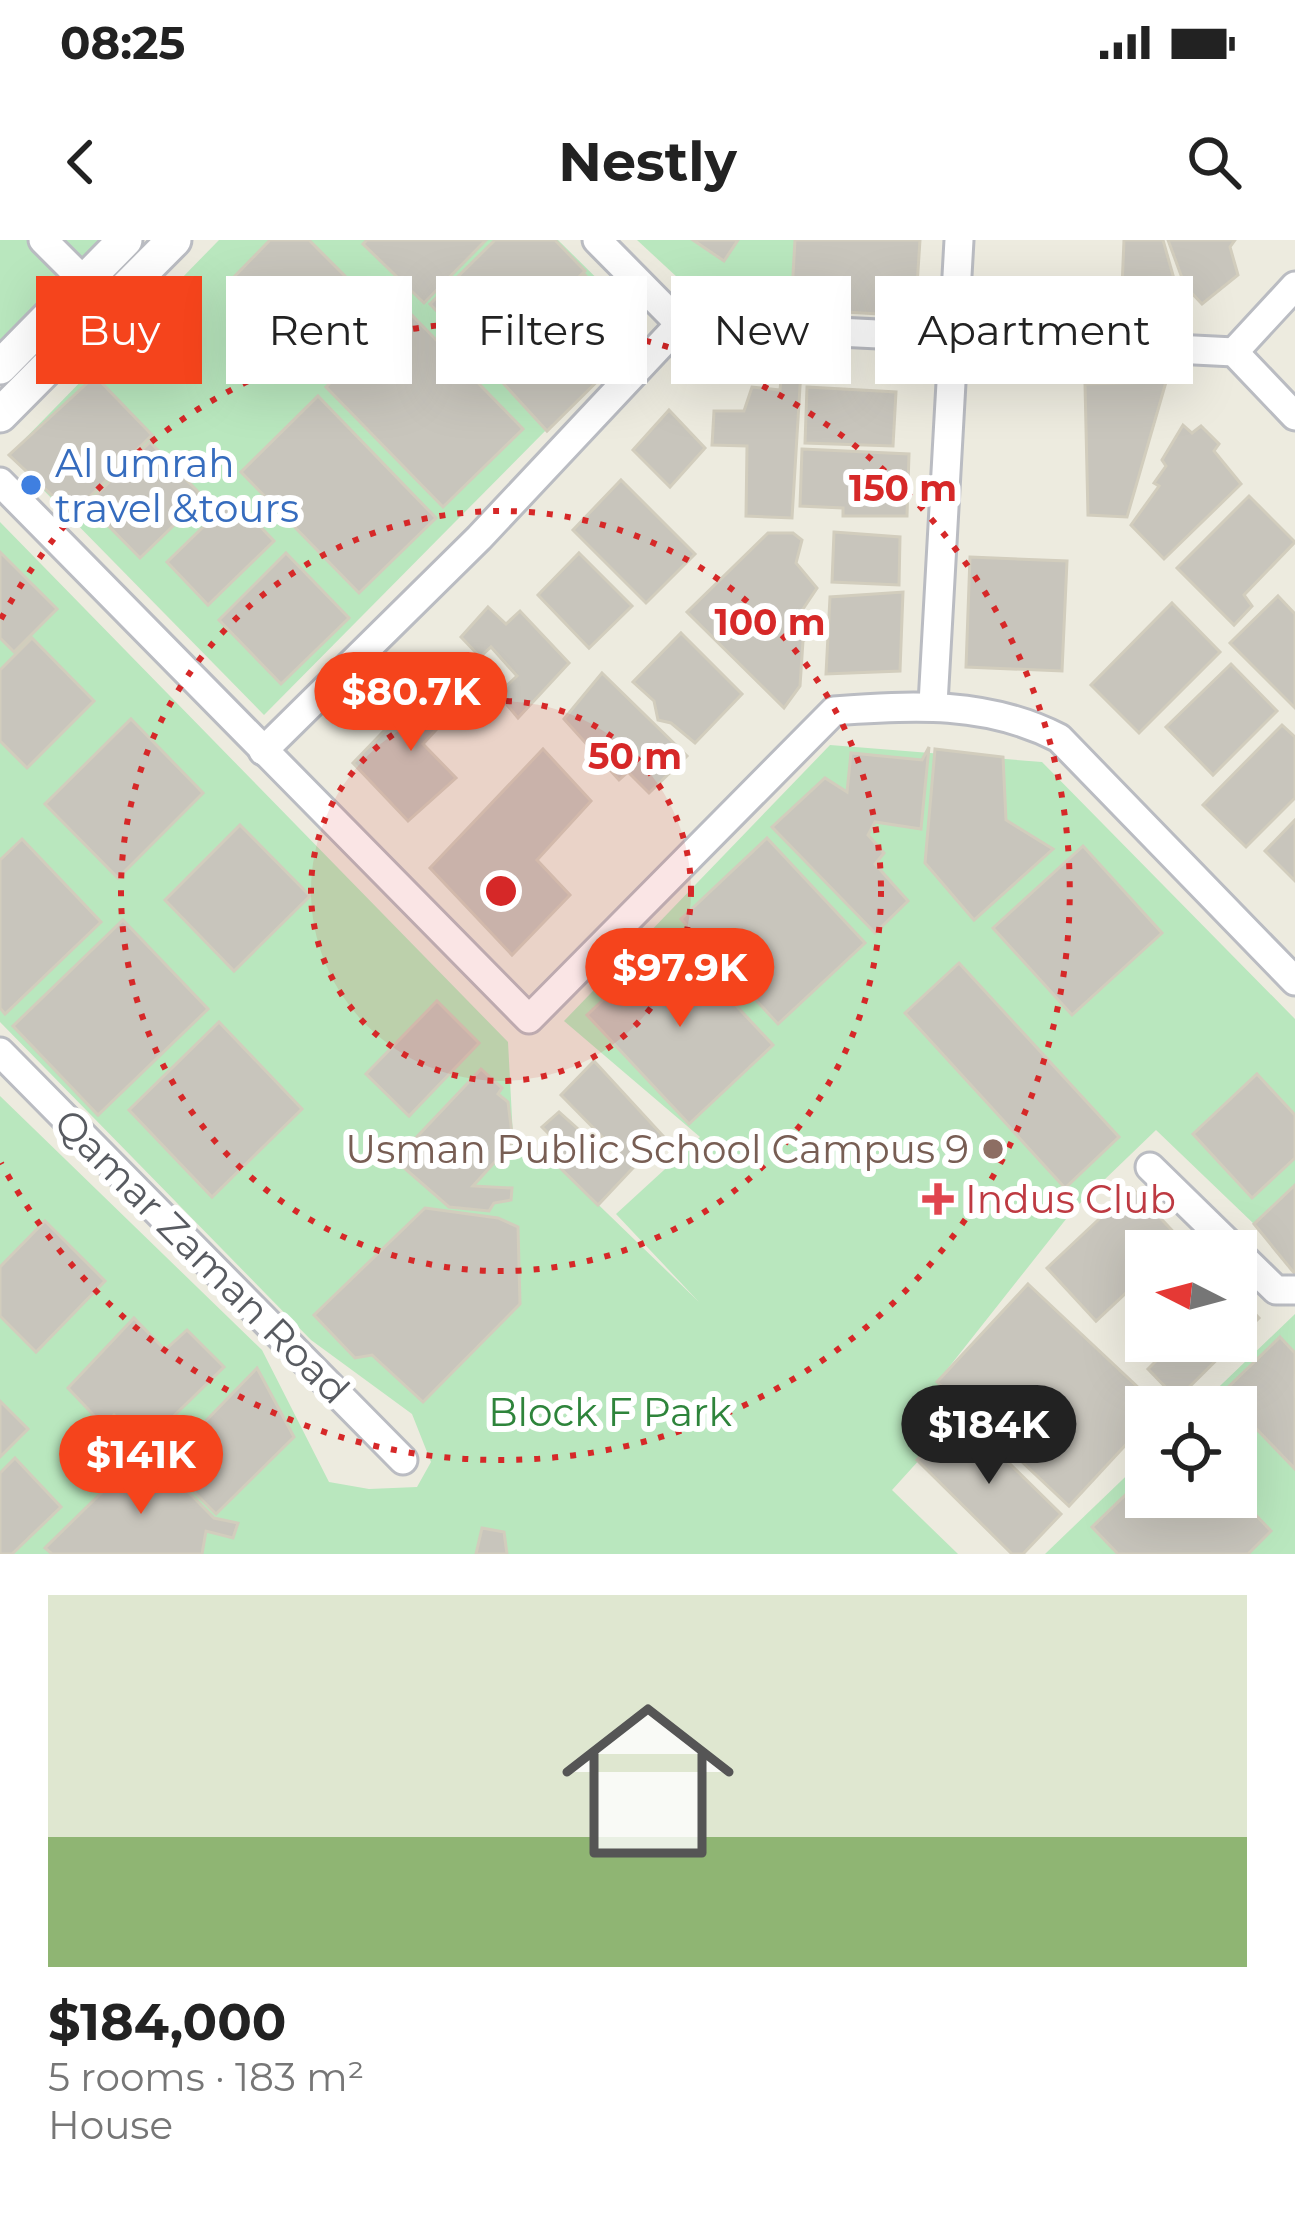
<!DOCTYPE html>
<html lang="en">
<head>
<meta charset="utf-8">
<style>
  body { margin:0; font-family:Montserrat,sans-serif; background:#f6f6f6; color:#222; height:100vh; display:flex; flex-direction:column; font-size:45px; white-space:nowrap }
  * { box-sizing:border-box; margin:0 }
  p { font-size:39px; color:#767676 }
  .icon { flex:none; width:66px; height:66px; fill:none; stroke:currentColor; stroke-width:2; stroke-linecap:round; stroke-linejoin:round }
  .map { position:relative; height:1314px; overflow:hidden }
  .sheet { display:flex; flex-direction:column; background:#fff; flex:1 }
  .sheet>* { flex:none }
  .banner { position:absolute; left:36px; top:36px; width:1224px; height:108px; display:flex; gap:24px }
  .needle { width:78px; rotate:276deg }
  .fabs { position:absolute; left:1125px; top:990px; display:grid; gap:24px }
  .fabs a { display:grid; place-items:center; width:132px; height:132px; border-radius:0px; background:#fff; box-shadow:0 12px 48px #0002; font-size:60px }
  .price { position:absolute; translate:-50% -102px; padding:0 27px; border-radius:42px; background:#f5441c; color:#fff; font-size:39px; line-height:78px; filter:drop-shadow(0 3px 6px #0008) }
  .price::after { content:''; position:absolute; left:50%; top:72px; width:36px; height:27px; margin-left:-18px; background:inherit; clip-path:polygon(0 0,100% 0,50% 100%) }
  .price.current { background:#222; color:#fff }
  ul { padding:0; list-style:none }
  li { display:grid; align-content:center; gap:24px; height:636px; padding:0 48px }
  li span { display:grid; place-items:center; height:372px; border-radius:0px; color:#555 }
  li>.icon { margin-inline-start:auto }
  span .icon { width:216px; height:216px; fill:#fffc; stroke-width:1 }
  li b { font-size:51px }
  .tag { padding:0 42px; border-radius:0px; background:#fff; box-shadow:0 12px 48px #0002; font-size:42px; line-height:108px }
  .tag.current { background:#f5441c; color:#fff }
  .status { display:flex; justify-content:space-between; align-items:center; height:84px; padding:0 60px; background:#fff; direction:ltr }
  .status svg { height:33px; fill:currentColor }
  header { display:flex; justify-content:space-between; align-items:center; height:156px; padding:0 48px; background:#fff; font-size:54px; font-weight:700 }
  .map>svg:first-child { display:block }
  .green { fill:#b9e7be }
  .building { fill:#c8c5bc; stroke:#d2cdbd; stroke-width:3 }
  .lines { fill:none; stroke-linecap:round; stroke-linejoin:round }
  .minor-casing { stroke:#babcc2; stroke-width:33 }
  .tertiary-casing { stroke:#babcc2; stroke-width:39 }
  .minor { stroke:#fff; stroke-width:27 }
  .tertiary { stroke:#fff; stroke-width:33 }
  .ring { fill:none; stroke:#d62828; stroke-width:6; stroke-dasharray:6 12 }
  .shop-dot { fill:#3f7fe0; stroke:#fff; stroke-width:4.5 }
  .education-dot { fill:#8d6e63; stroke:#fff; stroke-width:4.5 }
  .health-dot { fill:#e0444e; stroke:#fff; stroke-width:4.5 }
  .labels { text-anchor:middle; stroke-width:12; stroke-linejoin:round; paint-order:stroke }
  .shop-label { font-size:39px; fill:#366cbe; stroke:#fff; text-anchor:start }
  .education-label { font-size:39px; fill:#785e54; stroke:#fff; text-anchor:end }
  .health-label { font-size:39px; fill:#be3a42; stroke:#fff; text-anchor:start }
  .street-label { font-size:39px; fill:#585b61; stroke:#fff }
  .park-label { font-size:39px; fill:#2e843b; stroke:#fff }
  .centre { fill:#d62828; stroke:#fff; stroke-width:6 }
  .ring-label { font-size:36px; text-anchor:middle; font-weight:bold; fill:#d62828; stroke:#fff; stroke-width:12; stroke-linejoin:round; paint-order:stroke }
</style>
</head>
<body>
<div class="status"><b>08:25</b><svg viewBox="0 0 49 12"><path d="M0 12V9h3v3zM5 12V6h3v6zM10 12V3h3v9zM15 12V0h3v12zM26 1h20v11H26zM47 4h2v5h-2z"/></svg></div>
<header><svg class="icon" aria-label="back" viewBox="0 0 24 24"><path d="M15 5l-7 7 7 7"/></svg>Nestly<svg class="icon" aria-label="search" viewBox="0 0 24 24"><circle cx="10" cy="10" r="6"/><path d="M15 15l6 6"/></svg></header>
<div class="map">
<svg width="1295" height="1314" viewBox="0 0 1295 1314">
  <rect width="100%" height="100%" fill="#edebdf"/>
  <g class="green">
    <polygon points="0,0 125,0 0,138"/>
    <polygon points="219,0 558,0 647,88 264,475 9,215"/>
    <polygon points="637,0 921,0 915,76 706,64"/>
    <polygon points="0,282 508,802 514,916 546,914 699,1062 616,974 700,897 564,781 830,505 1042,522 1295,779 1295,1034 1254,984 1156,890 1074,969 938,1141 960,1175 892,1250 958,1314 0,1314 0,856 262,1110 329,1242 369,1249 417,1247 431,1222 412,1174 311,1100 0,782"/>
    <polygon points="1295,1074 1295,1314 1045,1314 1146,1217 1146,1257 1236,1257 1236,1167 1198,1167"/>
  </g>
  <g class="building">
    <polygon points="270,0 309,0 352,43 294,101 232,39"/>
    <polygon points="367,0 486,0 424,63 363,4"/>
    <polygon points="495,0 555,0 585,31 488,125 430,64"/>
    <polygon points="693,0 738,0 724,21"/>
    <polygon points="795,0 920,0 915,76 791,69"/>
    <polygon points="1124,0 1163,0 1184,74 1121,71"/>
    <polygon points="1168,0 1235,0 1230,7 1238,35 1202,64 1185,46"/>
    <polygon points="585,35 642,97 547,191 492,131"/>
    <polygon points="406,69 523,189 443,267 326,147"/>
    <polygon points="782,130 801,130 792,278 746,276 747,206 712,205 714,171 744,171 752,147 780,150"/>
    <polygon points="95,136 152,195 72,274 9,215"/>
    <polygon points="1166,142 1127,277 1088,275 1085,144"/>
    <polygon points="807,147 896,152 893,206 805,203"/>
    <polygon points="318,156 436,278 359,353 241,232"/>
    <polygon points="669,170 705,208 670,247 633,210"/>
    <polygon points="1183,185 1192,193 1201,186 1219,204 1214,211 1241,244 1164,319 1131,285 1159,246 1154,243 1166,226 1162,220"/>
    <polygon points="150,202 203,257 140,318 87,264"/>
    <polygon points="802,209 909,214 907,276 843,276 843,268 800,266"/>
    <polygon points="621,240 695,314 646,363 573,290"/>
    <polygon points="1249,256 1295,302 1244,355 1252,366 1234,385 1177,328"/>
    <polygon points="233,258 274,301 208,365 167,322"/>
    <polygon points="834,292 900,297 899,345 832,342"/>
    <polygon points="768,293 793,293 802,300 796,323 817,348 799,375 811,396 803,401 800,446 784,468 687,372"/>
    <polygon points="0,312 57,369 14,412 0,398"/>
    <polygon points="286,313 349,378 281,444 219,380"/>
    <polygon points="579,313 632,366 589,408 538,355"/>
    <polygon points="970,317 1067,321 1062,431 966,427"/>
    <polygon points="903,352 900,431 826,434 830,357"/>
    <polygon points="1278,356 1295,374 1295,468 1230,403"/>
    <polygon points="1172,363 1220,412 1139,493 1091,445"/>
    <polygon points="488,367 506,384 520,371 569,423 518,478 498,454 517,436 491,407 480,417 461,397"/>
    <polygon points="681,393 742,454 695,503 671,483 658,480 654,461 633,442"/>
    <polygon points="32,398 94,461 27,528 0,501 0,430"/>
    <polygon points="1231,424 1277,471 1213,535 1166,487"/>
    <polygon points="602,433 687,516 649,553 628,532 619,540 564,479"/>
    <polygon points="436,437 459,465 423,504 456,538 408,581 353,523"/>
    <polygon points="131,479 203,553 118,638 45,564"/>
    <polygon points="1282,485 1295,497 1295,558 1246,607 1203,565"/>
    <polygon points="929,507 921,589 875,582 868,595 884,613 875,624 908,661 875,693 772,587 825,538 847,552 851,513 922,520"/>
    <polygon points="543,509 591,561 537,620 570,655 512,715 430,628"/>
    <polygon points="935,509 1003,517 1006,580 1053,609 974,680 925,623"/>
    <polygon points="1295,580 1295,641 1265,611"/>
    <polygon points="240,585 310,656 234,731 165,660"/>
    <polygon points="767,598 865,703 778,784 681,679"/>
    <polygon points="22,599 101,682 5,774 0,768 0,620"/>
    <polygon points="1083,606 1162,693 1072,775 993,688"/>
    <polygon points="123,680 208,769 98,875 13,786"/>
    <polygon points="671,696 773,805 689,884 587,775"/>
    <polygon points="959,723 1119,897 1065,948 905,773"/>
    <polygon points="437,761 479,803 409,876 366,834"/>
    <polygon points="219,782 302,869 212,957 129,870"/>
    <polygon points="594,821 663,896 598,965 546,914 558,903 542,887 559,872 614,921 621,916 561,855"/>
    <polygon points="481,829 502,848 498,854 508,862 513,902 473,946 512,948 511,960 494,963 489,971 449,967 395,920"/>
    <polygon points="1257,834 1295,875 1295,918 1252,958 1193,894"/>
    <polygon points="1295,945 1295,1034 1254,984"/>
    <polygon points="1132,948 1182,1001 1171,1011 1146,1011 1146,1034 1096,1081 1047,1028"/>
    <polygon points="425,968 498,978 518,987 520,1064 423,1162 372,1115 355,1118 314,1075"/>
    <polygon points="45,981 105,1041 36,1112 0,1076 0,1027"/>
    <polygon points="1028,1044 1159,1167 1146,1167 1146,1183 1069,1266 937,1142"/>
    <polygon points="1236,1054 1259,1078 1177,1159 1148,1129 1176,1101 1236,1101"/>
    <polygon points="134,1078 165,1110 187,1090 224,1127 144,1205 114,1175 104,1186 68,1148"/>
    <polygon points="1280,1097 1295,1113 1295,1229 1222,1153"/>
    <polygon points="257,1128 294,1197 216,1274 165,1223"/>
    <polygon points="0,1161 28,1189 0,1217"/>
    <polygon points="960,1175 1061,1274 1023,1314 1012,1314 917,1220"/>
    <polygon points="146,1209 214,1278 238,1283 233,1298 206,1291 202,1314 52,1314 45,1308"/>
    <polygon points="15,1218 61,1267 12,1314 0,1314 0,1233"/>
    <polygon points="1146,1235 1146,1257 1236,1254 1271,1291 1248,1314 1118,1314 1092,1287"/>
    <polygon points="482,1288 504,1292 507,1314 476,1314"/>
  </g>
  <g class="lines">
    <defs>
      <g id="minor">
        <polyline points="43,0 97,54"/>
        <polyline points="597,0 680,84"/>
        <polyline points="1234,112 1295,46"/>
        <path d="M0,242L529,779L834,471C912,465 987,461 1059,498L1295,741"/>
        <polyline points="933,464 959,0"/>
        <polyline points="263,511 479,298 680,84 1234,112 1295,176"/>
        <polyline points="0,812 403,1220"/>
        <polyline points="1150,927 1276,1050 1295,1050"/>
      </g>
      <g id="tertiary">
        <polyline points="0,127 125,0"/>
        <polyline points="0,175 174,0"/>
      </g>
    </defs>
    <use href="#minor" class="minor-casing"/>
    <use href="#tertiary" class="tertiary-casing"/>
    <use href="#minor" class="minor"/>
    <use href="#tertiary" class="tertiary"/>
  </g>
  <circle cx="501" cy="651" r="190" fill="#d62828" fill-opacity=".12"/>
  <g class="ring">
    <circle cx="501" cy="651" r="190"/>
    <circle cx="501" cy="651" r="380"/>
    <path d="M1 379A569 569 0 1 1 1 923"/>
  </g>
  <circle class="shop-dot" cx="31" cy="245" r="12"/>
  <circle class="education-dot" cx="993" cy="909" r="12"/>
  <path class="health-dot" d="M932 941h12v12h12v12h-12v12h-12v-12h-12v-12h12z"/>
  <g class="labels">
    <g class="shop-label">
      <text x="55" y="237">Al umrah<tspan x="55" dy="45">travel &amp;tours</tspan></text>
    </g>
    <g class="education-label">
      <text x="969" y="923">Usman Public School Campus 9</text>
    </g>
    <g class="health-label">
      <text x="965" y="973">Indus Club</text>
    </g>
    <g class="street-label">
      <text transform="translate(202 1016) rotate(45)" y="14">Qamar Zaman Road</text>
    </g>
    <g class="park-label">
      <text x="610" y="1186">Block F Park</text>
    </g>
  </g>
  <circle cx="501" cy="651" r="18" class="centre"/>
  <g class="ring-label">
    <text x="903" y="261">150 m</text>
    <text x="770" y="395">100 m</text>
    <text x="635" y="529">50 m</text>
  </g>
</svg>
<div class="fabs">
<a><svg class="needle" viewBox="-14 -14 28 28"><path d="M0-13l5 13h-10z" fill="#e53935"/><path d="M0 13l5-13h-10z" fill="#767676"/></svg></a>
<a><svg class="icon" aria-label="locate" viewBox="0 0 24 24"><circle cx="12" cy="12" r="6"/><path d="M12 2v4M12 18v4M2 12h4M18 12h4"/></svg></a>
</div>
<b class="price" style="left:411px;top:514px">$80.7K</b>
<b class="price" style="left:680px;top:790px">$97.9K</b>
<b class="price current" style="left:989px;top:1247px">$184K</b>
<b class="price" style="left:141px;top:1277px">$141K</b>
<div class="banner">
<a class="tag current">Buy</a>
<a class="tag">Rent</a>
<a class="tag">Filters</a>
<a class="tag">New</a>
<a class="tag">Apartment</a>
</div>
</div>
<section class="sheet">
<ul>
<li><span style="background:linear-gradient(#dfe7d0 65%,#8fb573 0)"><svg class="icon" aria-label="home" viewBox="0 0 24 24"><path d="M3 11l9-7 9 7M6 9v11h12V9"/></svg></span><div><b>$184,000</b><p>5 rooms · 183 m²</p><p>House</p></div></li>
</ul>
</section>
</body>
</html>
